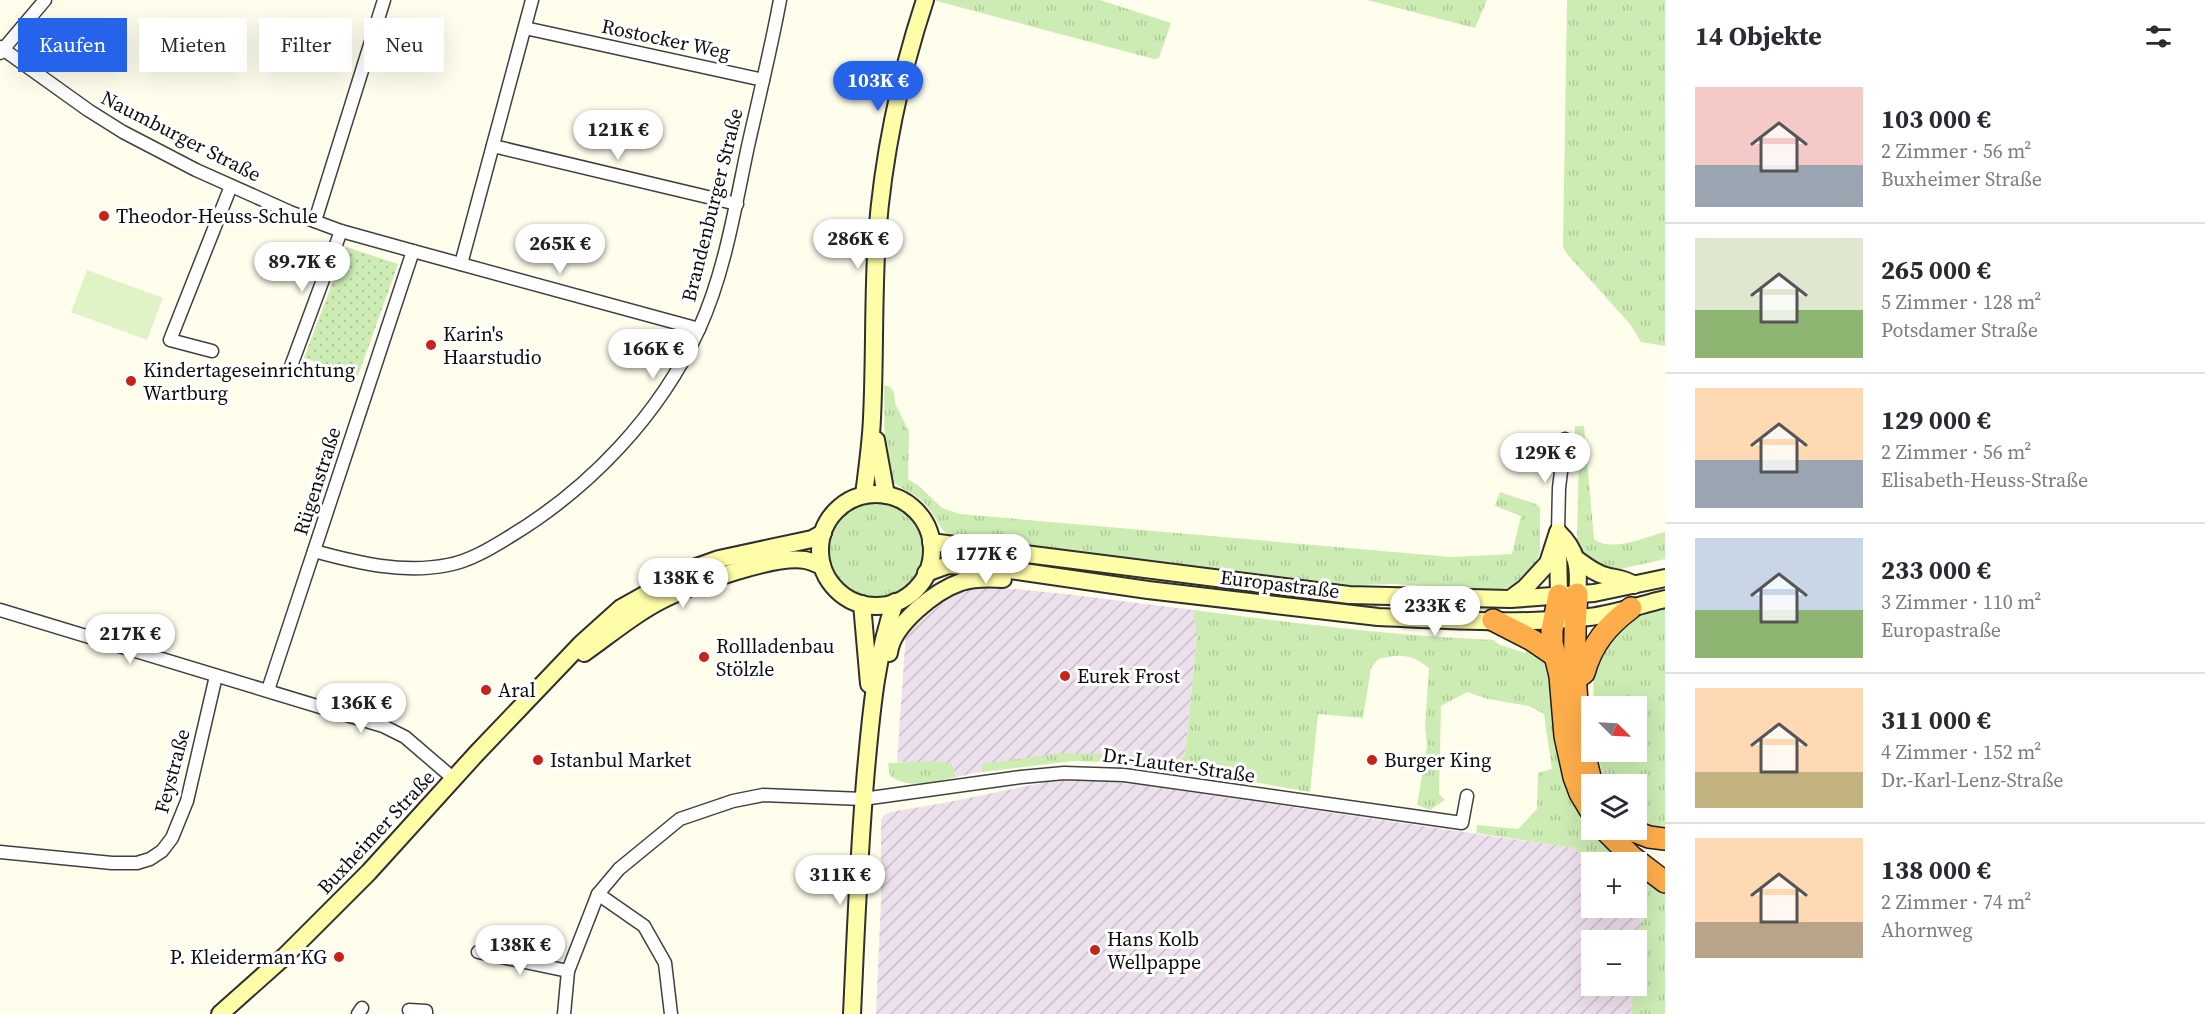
<!DOCTYPE html>
<html lang="de">
<head>
<meta charset="utf-8">
<style>
  body { margin:0; font-family:"Source Serif 4",serif; background:#f7f7f7; color:#2b2b33; height:100vh; display:flex; flex-direction:column; font-size:22px; white-space:nowrap }
  * { box-sizing:border-box; margin:0 }
  p { font-size:20px; color:#7c7c81 }
  .icon { flex:none; width:33px; height:33px; fill:none; stroke:currentColor; stroke-width:2; stroke-linecap:round; stroke-linejoin:round }
  .map { position:relative; flex:1; overflow:hidden }
  .sheet { display:flex; flex-direction:column; background:#fff; width:540px }
  .sheet>* { flex:none }
  .hud { position:absolute; left:18px; top:18px; width:570px; height:54px; display:flex; gap:12px }
  .needle { width:39px; rotate:114deg }
  .buttons { position:absolute; left:1581px; top:696px; display:grid; gap:12px }
  .buttons a { display:grid; place-items:center; width:66px; height:66px; border-radius:0px; background:#fff; box-shadow:0 6px 24px #0002; font-size:30px }
  .price { position:absolute; translate:-50% -51px; padding:0 14px; border-radius:21px; background:#fff; color:#222; font-size:20px; line-height:39px; filter:drop-shadow(0 2px 3px #0008) }
  .price::after { content:''; position:absolute; left:50%; top:36px; width:18px; height:14px; margin-left:-9px; background:inherit; clip-path:polygon(0 0,100% 0,50% 100%) }
  .price.current { background:#2563eb; color:#fff }
  ul { padding:0; list-style:none }
  li { display:flex; align-items:center; gap:18px; height:150px; padding:0 30px }
  li+li { border-top:2px solid #e1e1e2 }
  li span { display:grid; place-items:center; flex:none; width:168px; height:120px; border-radius:0px; color:#555 }
  li>.icon { margin-inline-start:auto }
  span .icon { width:72px; height:72px; fill:#fffc; stroke-width:1 }
  li b { font-size:26px }
  h2 { display:flex; justify-content:space-between; align-items:center; height:72px; padding:0 30px; font-size:26px }
  .chip { padding:0 21px; border-radius:0px; background:#fff; box-shadow:0 6px 24px #0002; font-size:21px; line-height:54px }
  .chip.current { background:#2563eb; color:#fff }
  main { display:flex; flex:1; min-height:0 }
  .map>svg:first-child { display:block }
  .industrial { fill:url(#industrial-furrows) }
  .grass { fill:url(#grass-tufts) }
  .park { fill:url(#park-dots) }
  .pitch { fill:#dff3c6 }
  .lines { fill:none; stroke-linecap:round; stroke-linejoin:round }
  .street-casing { stroke:#404040; stroke-width:15 }
  .secondary-casing { stroke:#2f2f2f; stroke-width:20 }
  .highway-casing { stroke:#1e1e1e; stroke-width:24 }
  .street { stroke:#fff; stroke-width:12 }
  .secondary { stroke:#fffda7; stroke-width:16 }
  .highway { stroke:#fead4b; stroke-width:21 }
  .poi-dot { fill:#c6231b; stroke:#fff; stroke-width:2 }
  .labels { text-anchor:middle; stroke-width:6; stroke-linejoin:round; paint-order:stroke }
  .street-label { font-size:20px; fill:#0d0d0d; stroke:#fff }
  .poi-label { font-size:20px; fill:#0d0d0d; stroke:#fff; text-anchor:start }
</style>
</head>
<body>
<main>
<div class="map">
<svg width="1665" height="1014" viewBox="0 0 1665 1014">
  <defs>
    <pattern id="industrial-furrows" width="10" height="10" patternUnits="userSpaceOnUse" patternTransform="scale(1.5)"><rect width="10" height="10" fill="#ece0ec"/><path d="M-1 1l2-2M0 10L10 0M9 11l2-2" fill="none" stroke="#c9bfc9"/></pattern>
    <pattern id="grass-tufts" width="24" height="20" patternUnits="userSpaceOnUse" patternTransform="scale(1.5)"><rect width="24" height="20" fill="#ccecb3"/><path d="M3 7l-1-3M5 7V3M7 7l1-3M15 17l-1-3M17 17v-4M19 17l1-3" fill="none" stroke="#aec999"/></pattern>
    <pattern id="park-dots" width="8" height="8" patternUnits="userSpaceOnUse" patternTransform="scale(1.5)"><rect width="8" height="8" fill="#ccecb3"/><path d="M2 2h.1M6 6h.1" fill="none" stroke="#aec999" stroke-width="1.8" stroke-linecap="round"/></pattern>
  </defs>
  <rect width="100%" height="100%" fill="#fffdec"/>
  <g class="industrial">
    <polygon points="992,587 1066,594 1193,610 1197,634 1185,756 1176,759 1131,755 983,764 982,772 956,777 952,764 897,762 906,633 942,603 967,589"/>
    <polygon points="1089,779 1140,785 1575,848 1591,863 1592,908 1636,908 1637,904 1646,912 1635,940 1592,940 1592,986 1634,986 1631,1014 876,1014 881,901 881,820 884,815 890,812 944,803 1047,782"/>
  </g>
  <g class="grass">
    <polygon points="933,0 1100,0 1171,23 1159,58 1154,59"/>
    <polygon points="1367,0 1487,0 1475,28"/>
    <polygon points="1567,0 1665,0 1665,346 1641,342 1630,324 1567,254 1563,247"/>
    <path d="M884,385L890,387L894,392L895,403L909,432L908,479L919,486L942,508L960,514L1451,557L1512,554L1521,516L1495,506L1500,492L1536,504L1540,508V552L1534,566L1525,577L1515,585L1503,589L1492,590L1394,584L1351,585L959,541C938,534 938,515 922,501C910,490 893,487 885,472Z"/>
    <path d="M1575,426H1584L1594,539C1610,553 1645,537 1665,532V559L1616,570L1605,569L1585,557L1577,539L1579,458L1574,443Z"/>
    <circle cx="875" cy="550" r="49"/>
    <polygon points="942,552 1205,584 1203,587 1037,567 941,560"/>
    <polygon points="1262,591 1374,605 1399,602 1473,607 1542,607 1491,610 1398,605 1362,608 1262,595"/>
    <polygon points="1665,608 1665,832 1637,824 1636,784 1605,784 1597,752 1636,752 1636,706 1594,706 1593,669 1595,656 1634,616"/>
    <path d="M1193,610C1293,623 1393,636 1494,640L1498,644L1525,653L1529,648L1544,662L1549,670L1579,808L1591,826L1592,830H1594L1606,844L1630,862L1591,863L1575,848L1476,833L1477,825L1518,829L1537,809L1538,773L1552,769L1544,714L1529,706L1488,699L1467,692L1441,706L1439,794L1445,800L1430,810L1417,805L1427,746L1425,726L1429,668C1411,653 1399,654 1378,659L1371,668L1363,718L1318,714L1310,792L1196,772L1107,762L1073,761L982,772V764L1061,753L1131,755L1176,759L1185,756L1197,634Z"/>
    <path d="M935,761L952,764L956,777C933,782 910,790 890,776L888,763Z"/>
    <polygon points="1637,867 1665,889 1665,1014 1631,1014 1634,986 1636,986 1636,940 1634,939 1646,912 1637,904"/>
  </g>
  <polygon class="park" points="346,247 398,264 358,376 304,358"/>
  <polygon class="pitch" points="87,270 163,298 147,340 71,312"/>
  <g class="lines">
    <defs>
      <g id="street">
        <polyline points="525,28 763,80"/>
        <polyline points="0,47 88,110 123,132 196,170 290,212 341,231 413,251 699,329"/>
        <polyline points="0,53 45,0"/>
        <polyline points="493,146 737,204"/>
        <polyline points="315,221 384,0"/>
        <polyline points="461,264 532,0"/>
        <polyline points="212,351 170,340 231,186"/>
        <polyline points="291,366 341,231"/>
        <polyline points="1558,532 1559,488 1565,439"/>
        <path d="M314,551C358,563 403,574 448,565C470,561 491,548 509,537C589,489 660,415 699,329C725,272 735,207 748,146C759,97 771,49 780,0"/>
        <polyline points="0,610 383,726 405,737 454,779"/>
        <polyline points="268,690 413,251"/>
        <polyline points="0,852 112,863 137,863 150,859 162,851 172,838 187,801 216,676"/>
        <polyline points="598,894 644,926 665,963 671,1014"/>
        <polyline points="478,952 568,971"/>
        <polyline points="409,1010 426,1011 426,1014"/>
        <polyline points="358,1014 362,1008"/>
        <polyline points="564,1014 568,971 598,894 619,869 680,819 733,801 763,795 863,799 1021,777 1064,773 1124,775 1462,823 1467,796"/>
      </g>
      <g id="secondary">
        <polyline points="876,440 886,495"/>
        <circle cx="876" cy="550" r="56"/>
        <path d="M864,495C867,470 871,444 872,418C875,357 873,297 877,236C883,157 900,76 925,0"/>
        <path d="M1558,532C1577,550 1580,568 1577,594"/>
        <polyline points="931,542 1349,595 1510,599 1594,593 1665,578"/>
        <polyline points="1558,548 1559,595"/>
        <path d="M1575,558C1585,565 1594,573 1606,576C1617,579 1624,578 1634,585"/>
        <path d="M926,573L948,565L996,568L1148,590L1378,617C1448,620 1520,625 1589,617C1614,614 1640,605 1665,599"/>
        <polyline points="1510,599 1525,588 1548,563 1558,532"/>
        <polyline points="862,604 869,684"/>
        <path d="M584,653C611,634 638,611 668,597C697,583 774,555 805,560C811,561 817,564 822,566"/>
        <path d="M889,653C892,625 935,591 961,582C974,578 989,578 1003,579"/>
        <polyline points="220,1014 285,956 369,872 476,754 581,644 621,608 691,569 719,559 812,539 823,533"/>
        <path d="M852,1014C856,929 859,843 867,759C872,705 877,653 895,602"/>
      </g>
      <g id="highway">
        <path d="M1577,594C1572,656 1575,724 1592,784"/>
        <polyline points="1559,595 1552,630 1552,643 1560,676 1565,736 1574,777 1580,793 1592,813"/>
        <polyline points="1493,620 1532,640 1554,655"/>
        <path d="M1577,678L1584,673C1592,644 1607,626 1631,608"/>
        <polyline points="1605,830 1631,856 1665,882"/>
        <polyline points="1631,830 1649,837 1665,839"/>
      </g>
    </defs>
    <use href="#street" class="street-casing"/>
    <use href="#secondary" class="secondary-casing"/>
    <use href="#highway" class="highway-casing"/>
    <use href="#street" class="street"/>
    <use href="#secondary" class="secondary"/>
    <use href="#highway" class="highway"/>
  </g>
  <g class="poi-dot">
    <circle cx="104" cy="216" r="6"/>
    <circle cx="431" cy="345" r="6"/>
    <circle cx="131" cy="381" r="6"/>
    <circle cx="704" cy="657" r="6"/>
    <circle cx="1065" cy="676" r="6"/>
    <circle cx="486" cy="690" r="6"/>
    <circle cx="538" cy="760" r="6"/>
    <circle cx="1372" cy="760" r="6"/>
    <circle cx="1095" cy="950" r="6"/>
    <circle cx="339" cy="957" r="6"/>
  </g>
  <g class="labels">
    <g class="street-label">
      <text transform="translate(666 39) rotate(12)" y="7">Rostocker Weg</text>
      <text transform="translate(181 136) rotate(27)" y="7">Naumburger Straße</text>
      <text transform="translate(712 205) rotate(-76)" y="7">Brandenburger Straße</text>
      <text transform="translate(317 481) rotate(-72)" y="7">Rügenstraße</text>
      <text transform="translate(1280 584) rotate(7)" y="7">Europastraße</text>
      <text transform="translate(1179 765) rotate(8)" y="7">Dr.-Lauter-Straße</text>
      <text transform="translate(172 771) rotate(-75)" y="7">Feystraße</text>
      <text transform="translate(376 832) rotate(-47)" y="7">Buxheimer Straße</text>
    </g>
    <g class="poi-label">
      <text x="116" y="223">Theodor-Heuss-Schule</text>
      <text x="443" y="341">Karin's<tspan x="443" dy="23">Haarstudio</tspan></text>
      <text x="143" y="377">Kindertageseinrichtung<tspan x="143" dy="23">Wartburg</tspan></text>
      <text x="716" y="653">Rollladenbau<tspan x="716" dy="23">Stölzle</tspan></text>
      <text x="1077" y="683">Eurek Frost</text>
      <text x="498" y="697">Aral</text>
      <text x="550" y="767">Istanbul Market</text>
      <text x="1384" y="767">Burger King</text>
      <text x="1107" y="946">Hans Kolb<tspan x="1107" dy="23">Wellpappe</tspan></text>
      <text x="327" y="964" text-anchor="end">P. Kleiderman KG</text>
    </g>
  </g>
</svg>
<div class="buttons">
<a><svg class="needle" viewBox="-14 -14 28 28"><path d="M0-13l5 13h-10z" fill="#e53935"/><path d="M0 13l5-13h-10z" fill="#7c7c81"/></svg></a>
<a><svg class="icon" aria-label="layers" viewBox="0 0 24 24"><path d="M12 4l9 5-9 5-9-5zM3 14l9 5 9-5"/></svg></a>
<a>+</a>
<a>−</a>
</div>
<b class="price current" style="left:878px;top:112px">103K €</b>
<b class="price" style="left:618px;top:161px">121K €</b>
<b class="price" style="left:858px;top:270px">286K €</b>
<b class="price" style="left:560px;top:275px">265K €</b>
<b class="price" style="left:302px;top:293px">89.7K €</b>
<b class="price" style="left:653px;top:380px">166K €</b>
<b class="price" style="left:1545px;top:484px">129K €</b>
<b class="price" style="left:986px;top:585px">177K €</b>
<b class="price" style="left:683px;top:609px">138K €</b>
<b class="price" style="left:1435px;top:637px">233K €</b>
<b class="price" style="left:130px;top:665px">217K €</b>
<b class="price" style="left:361px;top:734px">136K €</b>
<b class="price" style="left:840px;top:906px">311K €</b>
<b class="price" style="left:520px;top:976px">138K €</b>
<div class="hud">
<a class="chip current">Kaufen</a>
<a class="chip">Mieten</a>
<a class="chip">Filter</a>
<a class="chip">Neu</a>
</div>
</div>
<section class="sheet">
<h2>14 Objekte<svg class="icon" aria-label="filters" viewBox="0 0 24 24"><path d="M4 7h16M4 17h16"/><circle cx="9" cy="7" r="2"/><circle cx="15" cy="17" r="2"/></svg></h2>
<ul>
<li><span style="background:linear-gradient(#f6c9c9 65%,#9aa5b1 0)"><svg class="icon" aria-label="home" viewBox="0 0 24 24"><path d="M3 11l9-7 9 7M6 9v11h12V9"/></svg></span><div><b>103 000 €</b><p>2 Zimmer · 56 m²</p><p>Buxheimer Straße</p></div></li>
<li><span style="background:linear-gradient(#dfe7d0 60%,#8fb573 0)"><svg class="icon" aria-label="home" viewBox="0 0 24 24"><path d="M3 11l9-7 9 7M6 9v11h12V9"/></svg></span><div><b>265 000 €</b><p>5 Zimmer · 128 m²</p><p>Potsdamer Straße</p></div></li>
<li><span style="background:linear-gradient(#ffd9b3 60%,#9aa5b1 0)"><svg class="icon" aria-label="home" viewBox="0 0 24 24"><path d="M3 11l9-7 9 7M6 9v11h12V9"/></svg></span><div><b>129 000 €</b><p>2 Zimmer · 56 m²</p><p>Elisabeth-Heuss-Straße</p></div></li>
<li><span style="background:linear-gradient(#c9d6e8 60%,#8fb573 0)"><svg class="icon" aria-label="home" viewBox="0 0 24 24"><path d="M3 11l9-7 9 7M6 9v11h12V9"/></svg></span><div><b>233 000 €</b><p>3 Zimmer · 110 m²</p><p>Europastraße</p></div></li>
<li><span style="background:linear-gradient(#ffd9b3 70%,#c2b280 0)"><svg class="icon" aria-label="home" viewBox="0 0 24 24"><path d="M3 11l9-7 9 7M6 9v11h12V9"/></svg></span><div><b>311 000 €</b><p>4 Zimmer · 152 m²</p><p>Dr.-Karl-Lenz-Straße</p></div></li>
<li><span style="background:linear-gradient(#ffd9b3 70%,#b9a48a 0)"><svg class="icon" aria-label="home" viewBox="0 0 24 24"><path d="M3 11l9-7 9 7M6 9v11h12V9"/></svg></span><div><b>138 000 €</b><p>2 Zimmer · 74 m²</p><p>Ahornweg</p></div></li>
</ul>
</section>
</main>
</body>
</html>
